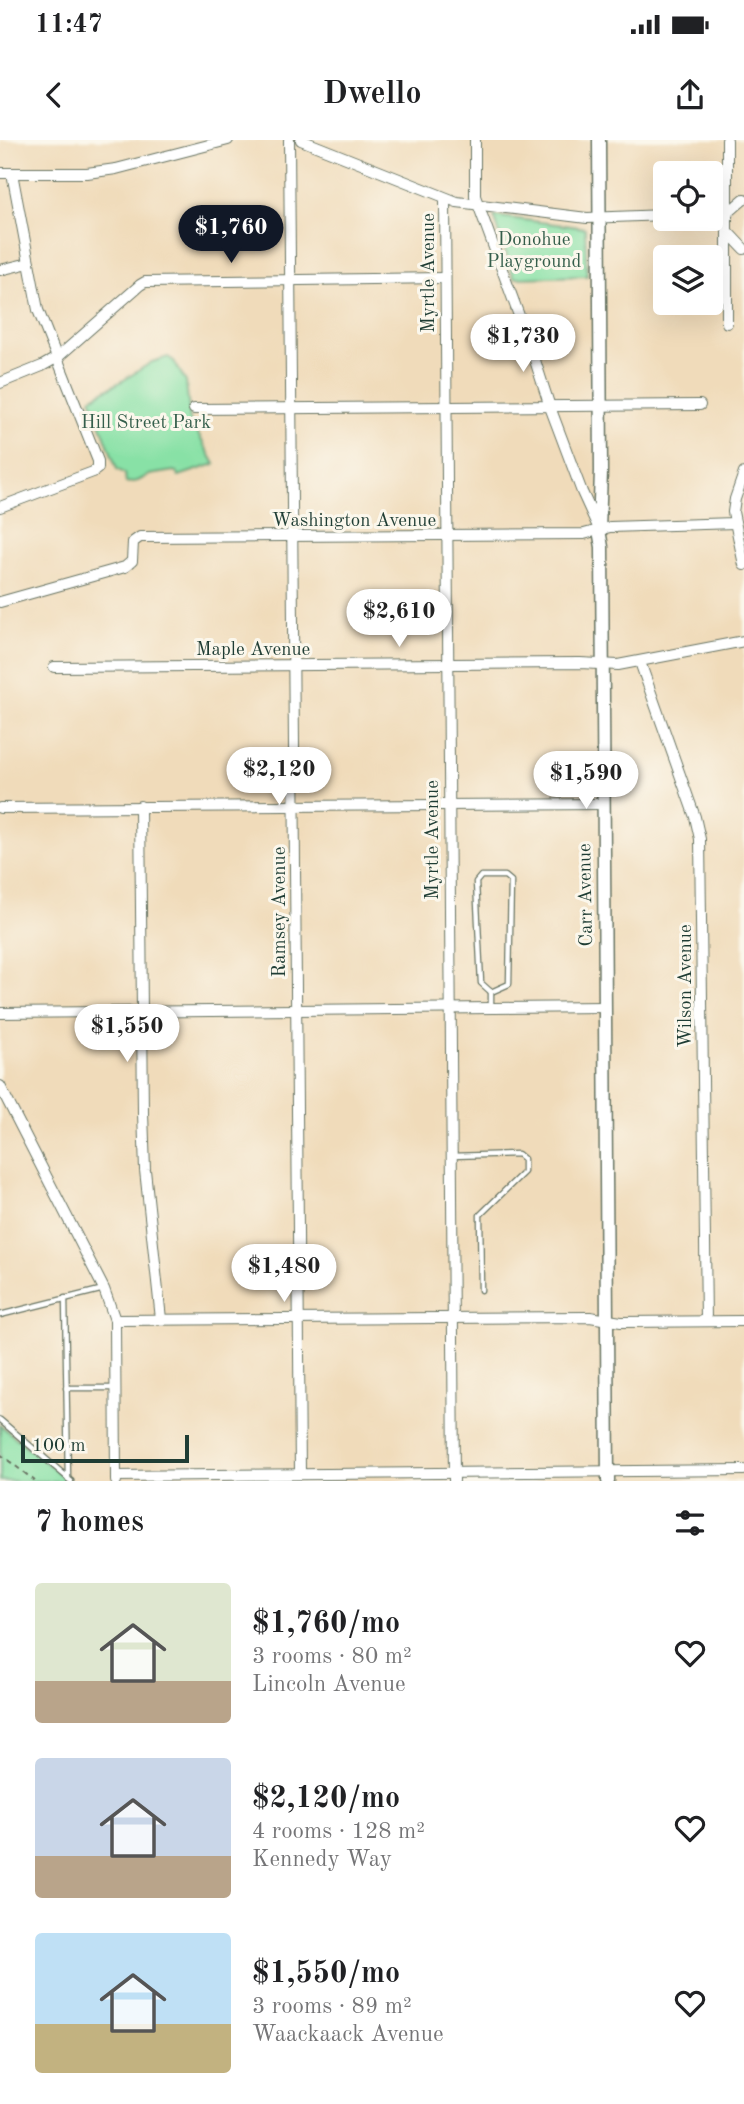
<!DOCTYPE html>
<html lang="en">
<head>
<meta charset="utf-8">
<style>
  body { margin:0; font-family:"Old Standard TT",serif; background:#f2f2f2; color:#202124; height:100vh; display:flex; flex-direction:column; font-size:26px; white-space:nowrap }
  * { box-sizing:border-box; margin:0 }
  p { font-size:23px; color:#757577 }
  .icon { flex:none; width:38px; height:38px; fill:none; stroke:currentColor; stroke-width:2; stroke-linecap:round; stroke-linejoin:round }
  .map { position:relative; height:1341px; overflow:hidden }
  .drawer { display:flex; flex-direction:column; background:#fff; flex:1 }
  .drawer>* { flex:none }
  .fabs { position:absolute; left:653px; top:21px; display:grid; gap:14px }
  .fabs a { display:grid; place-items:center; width:70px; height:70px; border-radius:7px; background:#fff; box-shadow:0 7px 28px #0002; font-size:35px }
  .scale { position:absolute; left:21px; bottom:18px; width:168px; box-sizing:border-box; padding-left:7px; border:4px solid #1f3d34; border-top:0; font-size:19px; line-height:24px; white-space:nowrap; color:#1f3d34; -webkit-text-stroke:5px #fbf7ec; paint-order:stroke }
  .price { position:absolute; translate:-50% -60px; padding:0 16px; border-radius:24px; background:#fff; color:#222; font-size:23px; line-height:46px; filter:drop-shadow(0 2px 4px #0008) }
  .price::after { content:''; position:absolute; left:50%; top:42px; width:21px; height:16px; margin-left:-10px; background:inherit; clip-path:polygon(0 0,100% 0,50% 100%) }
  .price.selected { background:#111827; color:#fff }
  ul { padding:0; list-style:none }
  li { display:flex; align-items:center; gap:21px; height:175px; padding:0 35px }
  li span { display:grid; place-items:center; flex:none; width:196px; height:140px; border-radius:7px; color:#555 }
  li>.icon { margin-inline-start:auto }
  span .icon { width:84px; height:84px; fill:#fffc; stroke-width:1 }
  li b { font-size:30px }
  h2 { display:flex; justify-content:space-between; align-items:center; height:84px; padding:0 35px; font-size:30px }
  .status { display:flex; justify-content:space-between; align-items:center; height:49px; padding:0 35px; background:#fff; direction:ltr }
  .status svg { height:19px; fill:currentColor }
  header { display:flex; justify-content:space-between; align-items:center; height:91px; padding:0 35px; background:#fff; font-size:32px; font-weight:600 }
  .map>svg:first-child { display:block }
  .green { fill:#88e1a6; stroke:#548f6d; stroke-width:2 }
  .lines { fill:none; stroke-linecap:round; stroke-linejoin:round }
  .service-casing { stroke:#687463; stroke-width:7 }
  .minor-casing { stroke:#687463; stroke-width:12 }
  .tertiary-casing { stroke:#687463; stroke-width:15 }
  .path { stroke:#687463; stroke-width:2; stroke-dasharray:5 5; stroke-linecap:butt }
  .service { stroke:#fff; stroke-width:4.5 }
  .minor { stroke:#fff; stroke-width:10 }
  .tertiary { stroke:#fff; stroke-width:12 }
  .labels { text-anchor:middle; stroke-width:6; stroke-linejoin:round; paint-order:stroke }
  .park-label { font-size:19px; fill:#345e4b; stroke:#fbf7ec }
  .street-label { font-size:19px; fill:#1f3d34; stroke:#fbf7ec }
</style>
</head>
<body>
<div class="status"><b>11:47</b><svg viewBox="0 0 49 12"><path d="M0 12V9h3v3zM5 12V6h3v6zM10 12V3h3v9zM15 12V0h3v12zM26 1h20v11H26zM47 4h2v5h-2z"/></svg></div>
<header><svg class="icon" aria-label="back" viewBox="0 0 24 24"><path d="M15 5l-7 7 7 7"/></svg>Dwello<svg class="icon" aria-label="share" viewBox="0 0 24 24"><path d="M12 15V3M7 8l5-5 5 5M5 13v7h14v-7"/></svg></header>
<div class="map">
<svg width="744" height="1341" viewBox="0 0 744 1341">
  <rect width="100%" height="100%" fill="#fbf7ec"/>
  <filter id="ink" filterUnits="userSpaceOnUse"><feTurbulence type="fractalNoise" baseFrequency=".0143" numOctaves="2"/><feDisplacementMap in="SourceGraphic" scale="14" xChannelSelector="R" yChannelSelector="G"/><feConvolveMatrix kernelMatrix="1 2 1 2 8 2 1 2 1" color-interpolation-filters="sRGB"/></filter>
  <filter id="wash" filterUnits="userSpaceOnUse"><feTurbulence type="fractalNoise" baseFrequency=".00686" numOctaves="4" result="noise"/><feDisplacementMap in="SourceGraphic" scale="28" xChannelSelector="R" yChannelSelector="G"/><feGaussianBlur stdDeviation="1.57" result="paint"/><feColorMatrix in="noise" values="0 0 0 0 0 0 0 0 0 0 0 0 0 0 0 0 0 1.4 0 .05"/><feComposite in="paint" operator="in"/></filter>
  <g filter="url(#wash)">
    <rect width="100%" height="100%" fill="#f0dbba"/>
    <g class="green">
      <polygon points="494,76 585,88 587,136 514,138"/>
      <polygon points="168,217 174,221 186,242 190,280 215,324 179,336 177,332 174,331 149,335 138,341 126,343 125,334 117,329 91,258 124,240 152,222"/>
      <polygon points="0,1285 69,1341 0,1341"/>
    </g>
  </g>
  <g filter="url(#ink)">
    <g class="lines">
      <defs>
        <g id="service">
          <polygon points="481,736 505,736 511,741 509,844 491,852 481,843 476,742"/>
          <polyline points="491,868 491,852"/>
          <polyline points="452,1016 518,1014 524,1019 524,1032 480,1075 481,1150"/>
          <polyline points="65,1158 68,1339 71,1341"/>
          <polyline points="0,1175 104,1149"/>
          <polyline points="66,1248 114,1248"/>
          <polyline points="0,1280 68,1338"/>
        </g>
        <g id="minor">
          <polyline points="289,0 300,1333"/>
          <polyline points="301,0 457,62 587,78 665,75"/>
          <polyline points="475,0 475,56 532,211 550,267 582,352 598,387"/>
          <polyline points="0,33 87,33 116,29 228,0"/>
          <polyline points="445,58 454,1341"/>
          <polyline points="710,74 729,72 744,59"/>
          <polyline points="728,92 744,109"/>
          <polyline points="0,130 29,123"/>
          <polyline points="727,183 727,0"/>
          <polyline points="0,243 42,226 58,217 140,145 145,142 444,138"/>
          <polyline points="194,269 700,265"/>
          <polyline points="744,333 735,359 733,372 744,425"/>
          <polyline points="0,367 93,332 98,328 98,321 38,170 12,33"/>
          <polyline points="0,462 125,427 132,421 133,402 140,397 584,394 610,387 735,383"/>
          <polyline points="640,522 695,677 700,699 706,1181"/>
          <polyline points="54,527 580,523 618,525 744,501"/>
          <polyline points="140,666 143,973 145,1030 161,1179"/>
          <polyline points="0,668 603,664"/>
          <polyline points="0,873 605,867"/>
          <polyline points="0,946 104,1149 115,1180 116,1341"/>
          <polyline points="115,1180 590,1177 621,1182 744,1181"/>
          <polyline points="116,1336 744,1330"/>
        </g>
        <polyline id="tertiary" points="599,0 601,331 599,390 602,407 608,1341"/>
      </defs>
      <use href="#service" class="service-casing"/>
      <use href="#minor" class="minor-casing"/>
      <use href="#tertiary" class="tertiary-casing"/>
      <polyline class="path" points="0,1314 35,1341"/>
      <use href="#service" class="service"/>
      <use href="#minor" class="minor"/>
      <use href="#tertiary" class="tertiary"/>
    </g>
  </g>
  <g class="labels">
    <g class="park-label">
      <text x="534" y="105">Donohue<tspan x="534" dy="22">Playground</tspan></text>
      <text x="146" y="288">Hill Street Park</text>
    </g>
    <g class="street-label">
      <text transform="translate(427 133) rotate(-90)" y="7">Myrtle Avenue</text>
      <text x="354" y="386">Washington Avenue</text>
      <text x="253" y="515">Maple Avenue</text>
      <text transform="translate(431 700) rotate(-90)" y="7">Myrtle Avenue</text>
      <text transform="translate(584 755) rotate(-91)" y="7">Carr Avenue</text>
      <text transform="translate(278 772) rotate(-90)" y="7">Ramsey Avenue</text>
      <text transform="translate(684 846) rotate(-90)" y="7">Wilson Avenue</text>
    </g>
  </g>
</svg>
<div class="fabs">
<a><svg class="icon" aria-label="locate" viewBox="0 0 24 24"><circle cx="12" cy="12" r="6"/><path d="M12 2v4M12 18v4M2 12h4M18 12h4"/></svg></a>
<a><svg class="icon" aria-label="layers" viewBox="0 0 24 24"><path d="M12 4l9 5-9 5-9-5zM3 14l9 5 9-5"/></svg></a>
</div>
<div class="scale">100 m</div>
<b class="price selected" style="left:231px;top:125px">$1,760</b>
<b class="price" style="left:523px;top:234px">$1,730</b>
<b class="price" style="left:399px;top:509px">$2,610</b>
<b class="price" style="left:279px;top:667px">$2,120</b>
<b class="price" style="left:586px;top:671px">$1,590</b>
<b class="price" style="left:127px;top:924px">$1,550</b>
<b class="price" style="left:284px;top:1164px">$1,480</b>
</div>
<section class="drawer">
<h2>7 homes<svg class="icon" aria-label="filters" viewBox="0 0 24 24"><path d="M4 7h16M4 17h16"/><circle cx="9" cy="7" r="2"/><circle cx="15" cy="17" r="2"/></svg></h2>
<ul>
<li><span style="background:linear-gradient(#dfe7d0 70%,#b9a48a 0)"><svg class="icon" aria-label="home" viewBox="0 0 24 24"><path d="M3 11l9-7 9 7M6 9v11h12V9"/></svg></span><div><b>$1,760/mo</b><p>3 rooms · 80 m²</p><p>Lincoln Avenue</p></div><svg class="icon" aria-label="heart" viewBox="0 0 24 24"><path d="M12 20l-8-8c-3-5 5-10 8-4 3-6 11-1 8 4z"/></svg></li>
<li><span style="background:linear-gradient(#c9d6e8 70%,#b9a48a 0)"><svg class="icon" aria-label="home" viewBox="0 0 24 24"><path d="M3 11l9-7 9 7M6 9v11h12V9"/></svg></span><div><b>$2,120/mo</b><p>4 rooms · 128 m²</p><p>Kennedy Way</p></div><svg class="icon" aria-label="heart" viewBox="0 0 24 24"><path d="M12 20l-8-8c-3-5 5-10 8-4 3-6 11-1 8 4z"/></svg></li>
<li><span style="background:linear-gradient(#bfe0f5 65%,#c2b280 0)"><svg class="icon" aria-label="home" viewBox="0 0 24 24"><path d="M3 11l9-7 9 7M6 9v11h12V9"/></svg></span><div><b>$1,550/mo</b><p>3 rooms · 89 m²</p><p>Waackaack Avenue</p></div><svg class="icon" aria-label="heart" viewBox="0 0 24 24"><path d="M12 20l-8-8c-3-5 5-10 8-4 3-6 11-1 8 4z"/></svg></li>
</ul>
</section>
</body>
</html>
